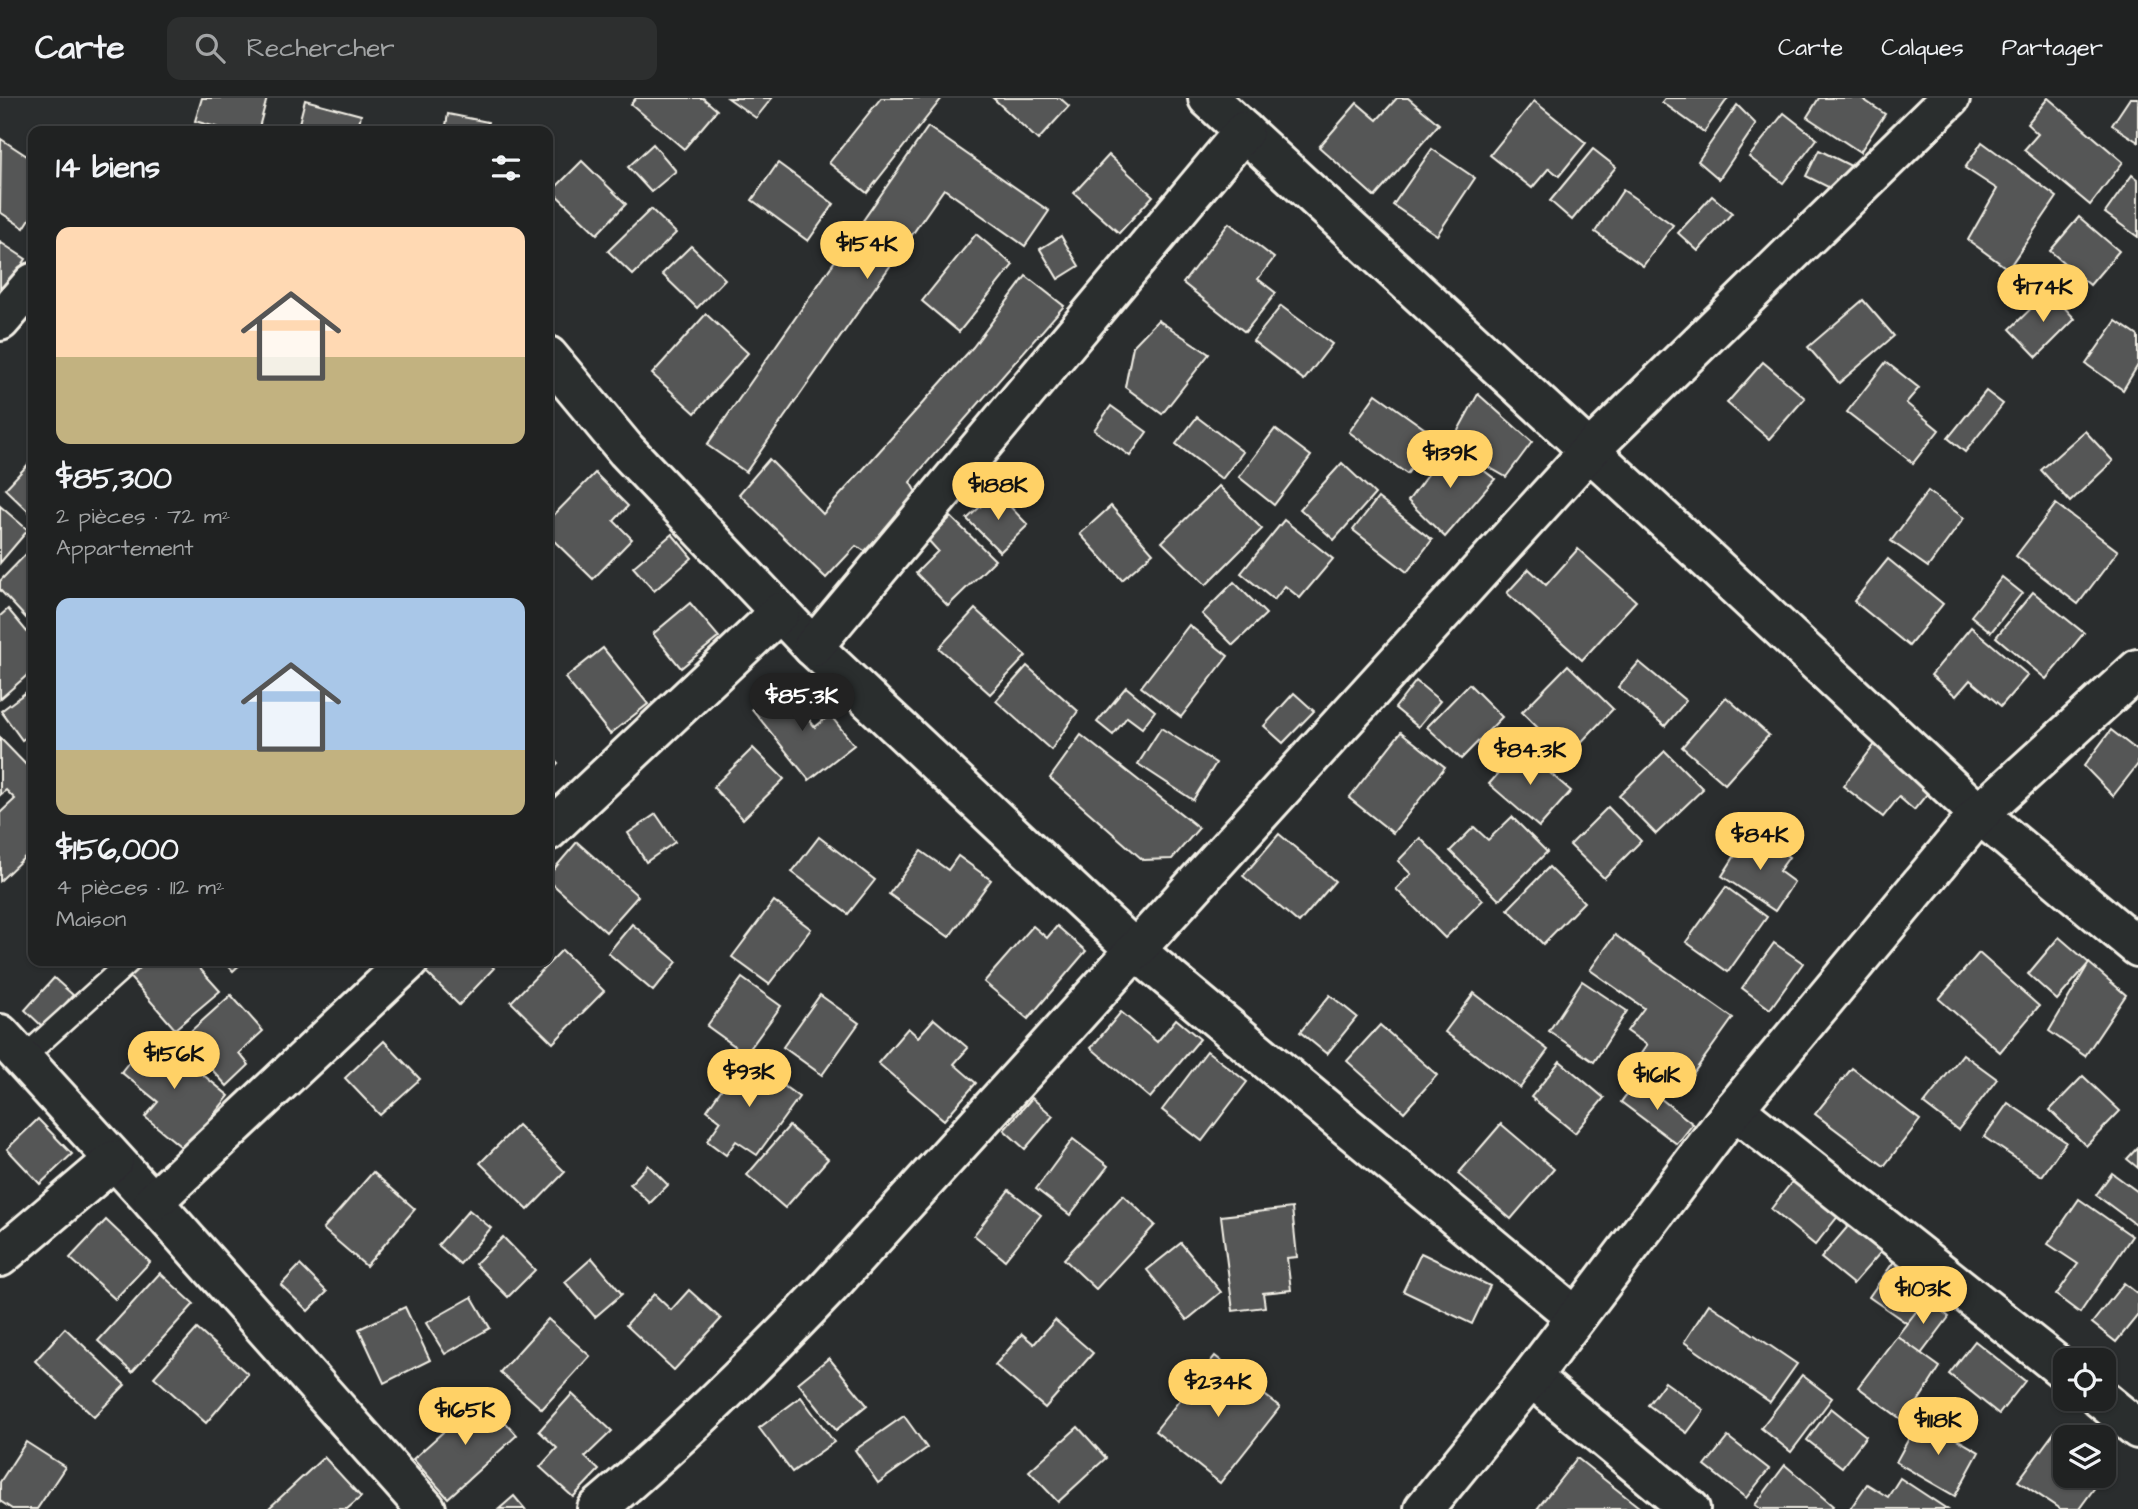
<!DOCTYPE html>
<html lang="fr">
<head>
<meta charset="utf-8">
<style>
  body { margin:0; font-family:"Architects Daughter",sans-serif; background:#2d2f2f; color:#f1f3f6; height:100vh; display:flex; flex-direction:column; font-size:26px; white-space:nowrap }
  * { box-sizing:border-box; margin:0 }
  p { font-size:23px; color:#a2a4a5 }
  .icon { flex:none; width:38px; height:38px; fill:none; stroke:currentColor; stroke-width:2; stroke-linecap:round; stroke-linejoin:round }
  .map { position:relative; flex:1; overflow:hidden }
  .sheet { position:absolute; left:28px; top:28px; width:525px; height:840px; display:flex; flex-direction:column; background:#202222; border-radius:14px; box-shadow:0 2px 5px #0004,0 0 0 2px #3d3f40 }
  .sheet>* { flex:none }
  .tools { position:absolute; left:2053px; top:1250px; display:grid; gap:14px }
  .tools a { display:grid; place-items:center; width:63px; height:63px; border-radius:14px; background:#202222; box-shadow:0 2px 5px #0004,0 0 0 2px #3d3f40; font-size:35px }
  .price { position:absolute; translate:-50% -60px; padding:0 16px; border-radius:24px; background:#ffd166; color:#111; font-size:23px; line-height:46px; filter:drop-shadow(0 2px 4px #0008) }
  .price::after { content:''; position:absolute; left:50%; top:42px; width:21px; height:16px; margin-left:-10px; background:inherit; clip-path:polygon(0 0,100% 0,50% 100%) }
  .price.active { background:#222; color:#fff }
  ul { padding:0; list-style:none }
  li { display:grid; align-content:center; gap:14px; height:371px; padding:0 28px }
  li span { display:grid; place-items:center; height:217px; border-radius:14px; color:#555 }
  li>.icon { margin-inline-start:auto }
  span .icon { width:126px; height:126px; fill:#fffc; stroke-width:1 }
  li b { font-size:30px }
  h2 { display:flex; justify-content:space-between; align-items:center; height:84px; padding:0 28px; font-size:30px }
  header { display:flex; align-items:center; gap:42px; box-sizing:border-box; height:98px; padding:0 35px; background:#202222; border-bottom:2px solid #3d3f40 }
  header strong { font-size:33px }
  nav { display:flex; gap:38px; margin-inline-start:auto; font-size:24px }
  .search { width:490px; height:63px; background:#2d2f2f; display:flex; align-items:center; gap:18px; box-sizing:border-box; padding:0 24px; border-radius:14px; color:#a2a4a5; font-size:26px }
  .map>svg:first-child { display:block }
  .building { fill:#555756; stroke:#f4f1e8; stroke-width:2 }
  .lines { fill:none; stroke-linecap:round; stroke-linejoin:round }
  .service-casing { stroke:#f4f1e8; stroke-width:26 }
  .minor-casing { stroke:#f4f1e8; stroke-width:44 }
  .service { stroke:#2a2d2e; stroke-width:21 }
  .minor { stroke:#2a2d2e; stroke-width:38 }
</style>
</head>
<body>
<header>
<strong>Carte</strong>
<div class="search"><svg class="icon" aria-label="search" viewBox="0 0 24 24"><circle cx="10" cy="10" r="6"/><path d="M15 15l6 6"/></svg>Rechercher</div>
<nav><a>Carte</a><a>Calques</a><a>Partager</a></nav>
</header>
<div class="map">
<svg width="2138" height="1411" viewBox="0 0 2138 1411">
  <rect width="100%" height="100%" fill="#2a2d2e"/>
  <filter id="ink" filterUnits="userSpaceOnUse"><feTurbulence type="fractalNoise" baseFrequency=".0143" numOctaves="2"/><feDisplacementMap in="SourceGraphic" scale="14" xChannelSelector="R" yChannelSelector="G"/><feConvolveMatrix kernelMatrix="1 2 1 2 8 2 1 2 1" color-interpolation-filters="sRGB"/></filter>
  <g filter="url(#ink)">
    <g class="building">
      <polygon points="202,0 267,0 258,33 230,33 195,23"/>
      <polygon points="636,0 703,0 717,12 684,51 631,6"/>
      <polygon points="728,0 772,0 756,20"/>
      <polygon points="881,0 942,0 867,95 829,65"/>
      <polygon points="993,0 1060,0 1069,8 1038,42"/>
      <polygon points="1397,0 1408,0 1439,26 1375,99 1319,49 1357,5 1377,22"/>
      <polygon points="1665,0 1728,0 1704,34 1662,4"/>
      <polygon points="1819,0 1861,0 1885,16 1860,54 1807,19"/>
      <polygon points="2048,0 2123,64 2090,107 2024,52 2038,36 2027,26"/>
      <polygon points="2130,0 2138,0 2138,44 2112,27"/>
      <polygon points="305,2 361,17 357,33 297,33"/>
      <polygon points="1534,3 1586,45 1559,78 1549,70 1532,90 1490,57"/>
      <polygon points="1737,7 1756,26 1719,81 1698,63"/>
      <polygon points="1784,15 1817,41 1783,85 1749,59"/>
      <polygon points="448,16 488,24 487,33 445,33"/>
      <polygon points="928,29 1049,113 1025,148 944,91 746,374 707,347"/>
      <polygon points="1,41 33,62 33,116 24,130 0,114"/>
      <polygon points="1982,44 2057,99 2008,171 1968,142 1997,91 1965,70"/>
      <polygon points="653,46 676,73 651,94 628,69"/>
      <polygon points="1432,51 1475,80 1437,137 1393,107"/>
      <polygon points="1593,51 1616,69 1572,122 1550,103"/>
      <polygon points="1819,52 1853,69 1840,95 1806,78"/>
      <polygon points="1109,57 1153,98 1119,135 1074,95"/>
      <polygon points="582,63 626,106 597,136 552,93"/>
      <polygon points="778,65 834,106 808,143 752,102"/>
      <polygon points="2132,77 2138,82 2138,139 2105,115"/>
      <polygon points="1623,92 1673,127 1643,168 1595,134"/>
      <polygon points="1712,98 1732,115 1698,153 1678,135"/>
      <polygon points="651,111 676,135 633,177 608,153"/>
      <polygon points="2079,119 2119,153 2090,187 2050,153"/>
      <polygon points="1229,125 1274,160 1258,181 1276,195 1245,234 1183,185"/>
      <polygon points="976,136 1013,167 959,234 922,203"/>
      <polygon points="1061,138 1079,168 1058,181 1040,151"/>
      <polygon points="0,144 26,161 1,199 0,198"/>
      <polygon points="691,148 725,181 697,210 662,176"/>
      <polygon points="1026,178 1064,208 910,384 917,396 865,453 856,448 826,480 739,396 769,361 823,416 973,249"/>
      <polygon points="2049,193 2075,221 2037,259 2010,231"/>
      <polygon points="1863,202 1894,238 1839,285 1808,249"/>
      <polygon points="1281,208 1332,246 1304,282 1253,243"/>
      <polygon points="706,216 748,255 695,315 652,276"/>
      <polygon points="1158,222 1209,256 1162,316 1125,289 1133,248"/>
      <polygon points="2116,223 2138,238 2138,267 2123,292 2086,266"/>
      <polygon points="1763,264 1805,300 1769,341 1727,305"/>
      <polygon points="1886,264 1919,290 1906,305 1939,332 1913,365 1847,314"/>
      <polygon points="1986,293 2003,306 1965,354 1948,340"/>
      <polygon points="1376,296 1435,338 1407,376 1349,334"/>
      <polygon points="1478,296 1532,344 1506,379 1450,347"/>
      <polygon points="1111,308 1147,334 1130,358 1094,332"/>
      <polygon points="1197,319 1243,354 1222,381 1176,346"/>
      <polygon points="1275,331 1311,358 1274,407 1239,379"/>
      <polygon points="2085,333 2113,363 2070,404 2041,372"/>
      <polygon points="1450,347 1495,381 1445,439 1408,403"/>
      <polygon points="33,361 33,418 5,391"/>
      <polygon points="1342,365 1375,396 1334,442 1300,411"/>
      <polygon points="595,375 628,408 614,423 632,441 593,481 548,437 548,423"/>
      <polygon points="1219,388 1262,431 1206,487 1162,444"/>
      <polygon points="1928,393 1964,420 1928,469 1891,443"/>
      <polygon points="996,394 1028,427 1000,454 967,421"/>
      <polygon points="1378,400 1432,442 1407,474 1353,432"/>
      <polygon points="2056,406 2118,453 2078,506 2016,458"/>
      <polygon points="0,408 28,432 0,465"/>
      <polygon points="1111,408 1153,455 1122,482 1080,436"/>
      <polygon points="951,419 995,462 948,508 916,475 938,453 928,442"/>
      <polygon points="1284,422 1333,461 1300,500 1285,488 1274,502 1241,475"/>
      <polygon points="672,436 692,460 654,493 633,469"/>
      <polygon points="33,449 33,513 26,520 0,492 0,483"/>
      <polygon points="1578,451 1636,503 1582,562 1507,495 1529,471 1546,487"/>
      <polygon points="1888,461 1943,506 1909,548 1854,503"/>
      <polygon points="2002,479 2022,495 1991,534 1971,518"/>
      <polygon points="1234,484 1266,516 1233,547 1202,516"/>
      <polygon points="2033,494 2084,535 2046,581 1996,539"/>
      <polygon points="690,505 719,539 681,570 653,536"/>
      <polygon points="8,511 33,541 33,572 0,601 0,518"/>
      <polygon points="975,511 1026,558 990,596 939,550"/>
      <polygon points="1189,527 1228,558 1181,619 1141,589"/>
      <polygon points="1971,529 2028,577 2001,608 1970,582 1956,598 1931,577"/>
      <polygon points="603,550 648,606 610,636 565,580"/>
      <polygon points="1639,564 1686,603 1665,628 1618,589"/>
      <polygon points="1568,567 1613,611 1567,659 1522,614"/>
      <polygon points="1027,568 1078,613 1051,652 996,603"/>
      <polygon points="1416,583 1440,603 1418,629 1395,610"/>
      <polygon points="1469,586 1502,619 1461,661 1427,629"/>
      <polygon points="782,588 815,629 830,617 854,647 809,682 752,611"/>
      <polygon points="33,589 33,634 22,642 1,613"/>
      <polygon points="1126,589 1155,613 1142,630 1127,619 1113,637 1097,624"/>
      <polygon points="1294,595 1314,613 1283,645 1264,628"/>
      <polygon points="1726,599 1769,637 1725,686 1682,649"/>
      <polygon points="1161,630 1216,665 1193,702 1138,666"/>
      <polygon points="2111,632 2138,653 2138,666 2113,698 2084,668"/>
      <polygon points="1401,634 1445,669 1393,735 1349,700"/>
      <polygon points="1081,637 1199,730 1172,761 1143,762 1050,680"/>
      <polygon points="0,640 33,674 33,751 0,783 0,715 15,701 6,692 0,697"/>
      <polygon points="1879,641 1936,685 1914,712 1899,699 1883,719 1843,688"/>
      <polygon points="753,650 784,681 743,721 713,689"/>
      <polygon points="1521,650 1571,693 1539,729 1489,686"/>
      <polygon points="1665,653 1703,691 1656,736 1619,698"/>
      <polygon points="548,655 558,665 548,675"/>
      <polygon points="1608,709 1641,743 1604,780 1570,747"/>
      <polygon points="656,716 675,744 646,764 628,735"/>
      <polygon points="1512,719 1547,754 1499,802 1450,753 1474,729 1488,742"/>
      <polygon points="1750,734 1789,759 1779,773 1794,784 1775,813 1722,778"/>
      <polygon points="1279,736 1335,783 1299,825 1243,778"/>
      <polygon points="819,739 875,782 848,816 792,774"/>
      <polygon points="1420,740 1483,802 1445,840 1396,791 1411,776 1398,763"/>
      <polygon points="577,744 638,798 606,834 548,782 548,778"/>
      <polygon points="921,753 948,772 958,758 991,782 949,839 889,796"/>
      <polygon points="1549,769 1584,804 1543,846 1508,811"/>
      <polygon points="1726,789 1767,819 1728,874 1686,844"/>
      <polygon points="774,803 811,831 769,886 732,859"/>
      <polygon points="632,826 677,864 653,893 608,855"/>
      <polygon points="1033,828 1047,840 1057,828 1086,853 1028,921 984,884"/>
      <polygon points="1615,837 1733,920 1679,995 1635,964 1647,947 1627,933 1644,910 1590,872"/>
      <polygon points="2059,839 2089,865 2057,902 2028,876"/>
      <polygon points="1774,845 1803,865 1770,911 1742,890"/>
      <polygon points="562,852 604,893 553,945 511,904"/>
      <polygon points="1979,855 2039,908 2000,954 1939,901"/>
      <polygon points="140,863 193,863 220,893 175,931 126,875"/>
      <polygon points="224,863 244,863 233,873"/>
      <polygon points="433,863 487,863 494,870 459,907 424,872"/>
      <polygon points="2089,865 2126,897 2085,958 2049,933"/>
      <polygon points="54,880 73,897 44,930 25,912"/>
      <polygon points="742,880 781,908 746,956 707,928"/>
      <polygon points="1582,883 1627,913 1594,964 1549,933"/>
      <polygon points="1474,895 1548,952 1520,990 1445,934"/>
      <polygon points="231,897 263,933 239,955 249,967 227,988 183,940"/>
      <polygon points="820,897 859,925 822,977 783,949"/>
      <polygon points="1330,897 1357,919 1327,956 1300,934"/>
      <polygon points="1121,914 1157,944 1176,921 1200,941 1150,1000 1091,950"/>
      <polygon points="934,921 968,950 954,966 976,985 944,1022 878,965 908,930 918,939"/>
      <polygon points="1380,927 1437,977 1404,1014 1347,963"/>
      <polygon points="152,935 229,998 185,1052 145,1019 158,1004 121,974"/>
      <polygon points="384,943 420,981 380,1017 345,980"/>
      <polygon points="1207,953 1247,984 1202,1043 1162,1012"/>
      <polygon points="1963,956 1997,981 1958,1032 1924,1006"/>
      <polygon points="744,959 799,999 757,1057 736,1043 726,1057 707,1043 721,1023 707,1012"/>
      <polygon points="1560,963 1604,1000 1575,1035 1531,999"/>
      <polygon points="1852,970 1920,1022 1884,1068 1815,1016"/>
      <polygon points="2083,978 2120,1013 2086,1048 2050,1012"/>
      <polygon points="1637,982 1693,1026 1677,1046 1621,1004"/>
      <polygon points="1032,1000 1053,1018 1025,1051 1004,1032"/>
      <polygon points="2008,1005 2066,1044 2042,1078 1984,1039"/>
      <polygon points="38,1021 72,1056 40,1086 7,1051"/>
      <polygon points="1501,1026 1554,1071 1511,1121 1458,1076"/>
      <polygon points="518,1027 565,1074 528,1112 480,1065"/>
      <polygon points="789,1028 828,1061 785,1110 747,1077"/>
      <polygon points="1073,1041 1108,1068 1070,1117 1036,1091"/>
      <polygon points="2138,1049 2138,1070 2127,1061"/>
      <polygon points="648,1067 668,1087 650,1105 630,1086"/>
      <polygon points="373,1074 415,1111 366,1168 323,1131"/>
      <polygon points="2112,1075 2138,1094 2138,1128 2096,1097"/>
      <polygon points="1798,1076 1843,1112 1815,1147 1771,1111"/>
      <polygon points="1009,1092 1041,1117 1005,1162 974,1137"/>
      <polygon points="1123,1097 1155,1127 1096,1191 1064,1161"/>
      <polygon points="2079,1101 2132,1138 2080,1215 2056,1197 2078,1166 2048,1146"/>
      <polygon points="1292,1110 1297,1159 1287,1160 1291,1192 1263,1195 1265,1209 1233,1213 1221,1118"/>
      <polygon points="469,1112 491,1130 460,1166 438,1147"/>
      <polygon points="1855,1120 1887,1147 1853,1186 1821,1160"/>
      <polygon points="106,1122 150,1164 115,1201 70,1160"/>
      <polygon points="503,1139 535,1172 508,1199 475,1166"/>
      <polygon points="1181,1145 1221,1194 1187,1222 1147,1172"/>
      <polygon points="1421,1155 1490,1188 1472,1226 1403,1193"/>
      <polygon points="1897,1159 1934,1187 1908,1226 1869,1199"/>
      <polygon points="592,1160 622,1196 595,1219 565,1184"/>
      <polygon points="300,1167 327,1194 308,1213 281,1187"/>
      <polygon points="160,1175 194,1206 132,1274 98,1243"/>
      <polygon points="2124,1185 2138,1196 2138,1217 2116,1244 2092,1225"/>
      <polygon points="689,1192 721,1221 674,1272 626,1227 654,1196 671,1212"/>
      <polygon points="472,1199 490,1230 445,1256 426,1225"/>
      <polygon points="1927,1200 1949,1219 1921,1256 1897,1238"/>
      <polygon points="1709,1206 1797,1266 1770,1304 1684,1244"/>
      <polygon points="405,1209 430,1262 384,1285 359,1231"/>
      <polygon points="548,1221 590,1258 542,1311 500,1274"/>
      <polygon points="1055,1222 1093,1255 1045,1310 995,1267 1022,1236 1034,1246"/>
      <polygon points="65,1230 125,1287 94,1319 35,1263"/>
      <polygon points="197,1231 248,1276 206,1325 154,1279"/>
      <polygon points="1897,1238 1940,1269 1905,1324 1858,1289"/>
      <polygon points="1975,1243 2025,1283 1999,1316 1949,1276"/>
      <polygon points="1215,1258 1280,1309 1220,1385 1155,1333"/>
      <polygon points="829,1260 867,1307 836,1332 798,1285"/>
      <polygon points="1802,1277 1832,1300 1791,1354 1761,1330"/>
      <polygon points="1665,1284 1704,1312 1687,1335 1648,1307"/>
      <polygon points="572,1296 612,1333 585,1359 599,1372 573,1399 540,1369 557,1350 539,1333"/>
      <polygon points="482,1299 517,1337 448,1400 413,1361"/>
      <polygon points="801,1299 834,1344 792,1374 759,1330"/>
      <polygon points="1831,1310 1866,1338 1842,1369 1807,1342"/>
      <polygon points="904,1318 927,1350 878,1385 855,1352"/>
      <polygon points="1920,1320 1979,1354 1955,1398 1896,1364"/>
      <polygon points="1078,1329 1106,1360 1058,1404 1029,1373"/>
      <polygon points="2056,1332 2065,1339 2065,1377 2096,1377 2101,1381 2079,1411 2060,1411 2018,1383"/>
      <polygon points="1728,1339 1769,1371 1746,1400 1705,1368"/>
      <polygon points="26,1344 65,1369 37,1411 12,1411 0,1403 0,1384"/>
      <polygon points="324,1359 361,1399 347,1411 268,1411"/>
      <polygon points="1577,1360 1639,1409 1637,1411 1537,1411"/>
      <polygon points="1785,1367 1833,1408 1830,1411 1761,1411 1755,1407"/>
      <polygon points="1900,1380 1947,1411 1850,1411 1867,1386 1888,1399"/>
      <polygon points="514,1398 525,1411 499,1411"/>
    </g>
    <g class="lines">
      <defs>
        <polyline id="service" points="23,960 130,863"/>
        <g id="minor">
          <polyline points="1208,0 1713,467 1979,716 2138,849"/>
          <polyline points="0,223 33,185"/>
          <polyline points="548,258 626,352 813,549 1135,852 1576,1219"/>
          <polyline points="813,549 1244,33"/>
          <polyline points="548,733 780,514"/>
          <polyline points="0,936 153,1104 426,1411"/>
          <polyline points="1734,1011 2065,1273"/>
          <polyline points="153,1104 409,863"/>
          <polyline points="0,1159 114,1062"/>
          <polyline points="1531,1279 1690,1411"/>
          <polyline points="2100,1300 2138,1331"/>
          <path d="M597,1411C680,1341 756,1266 830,1188L1589,353L1950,0"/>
          <polyline points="1424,1411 1531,1279 1734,1011 1979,716 2138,571"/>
        </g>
      </defs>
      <use href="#service" class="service-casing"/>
      <use href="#minor" class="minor-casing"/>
      <use href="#service" class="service"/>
      <use href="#minor" class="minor"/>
    </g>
  </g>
</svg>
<div class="tools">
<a><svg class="icon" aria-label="locate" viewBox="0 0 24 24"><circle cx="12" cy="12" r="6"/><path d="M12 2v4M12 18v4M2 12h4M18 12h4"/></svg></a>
<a><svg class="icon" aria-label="layers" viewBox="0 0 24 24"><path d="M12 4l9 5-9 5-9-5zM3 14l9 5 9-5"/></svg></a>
</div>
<b class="price" style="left:867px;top:183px">$154K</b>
<b class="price" style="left:2043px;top:226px">$174K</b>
<b class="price" style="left:1450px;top:392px">$139K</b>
<b class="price" style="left:998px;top:424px">$188K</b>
<b class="price active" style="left:802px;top:635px">$85.3K</b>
<b class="price" style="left:1530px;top:689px">$84.3K</b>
<b class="price" style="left:1760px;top:774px">$84K</b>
<b class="price" style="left:174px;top:993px">$156K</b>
<b class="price" style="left:749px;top:1011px">$93K</b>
<b class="price" style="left:1657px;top:1014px">$161K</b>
<b class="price" style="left:1923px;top:1228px">$103K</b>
<b class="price" style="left:1218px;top:1321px">$234K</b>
<b class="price" style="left:465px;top:1349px">$165K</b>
<b class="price" style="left:1938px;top:1359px">$118K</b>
<section class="sheet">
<h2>14 biens<svg class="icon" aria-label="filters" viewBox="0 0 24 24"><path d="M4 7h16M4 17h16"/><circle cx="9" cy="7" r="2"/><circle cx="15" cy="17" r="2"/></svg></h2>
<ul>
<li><span style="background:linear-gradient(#ffd9b3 60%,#c2b280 0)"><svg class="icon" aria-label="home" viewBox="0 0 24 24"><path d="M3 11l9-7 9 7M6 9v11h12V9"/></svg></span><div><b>$85,300</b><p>2 pièces · 72 m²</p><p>Appartement</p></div></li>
<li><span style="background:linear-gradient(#a9c7e8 70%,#c2b280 0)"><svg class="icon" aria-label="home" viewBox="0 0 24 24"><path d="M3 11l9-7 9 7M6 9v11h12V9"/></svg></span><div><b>$156,000</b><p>4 pièces · 112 m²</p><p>Maison</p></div></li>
</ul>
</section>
</div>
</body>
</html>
